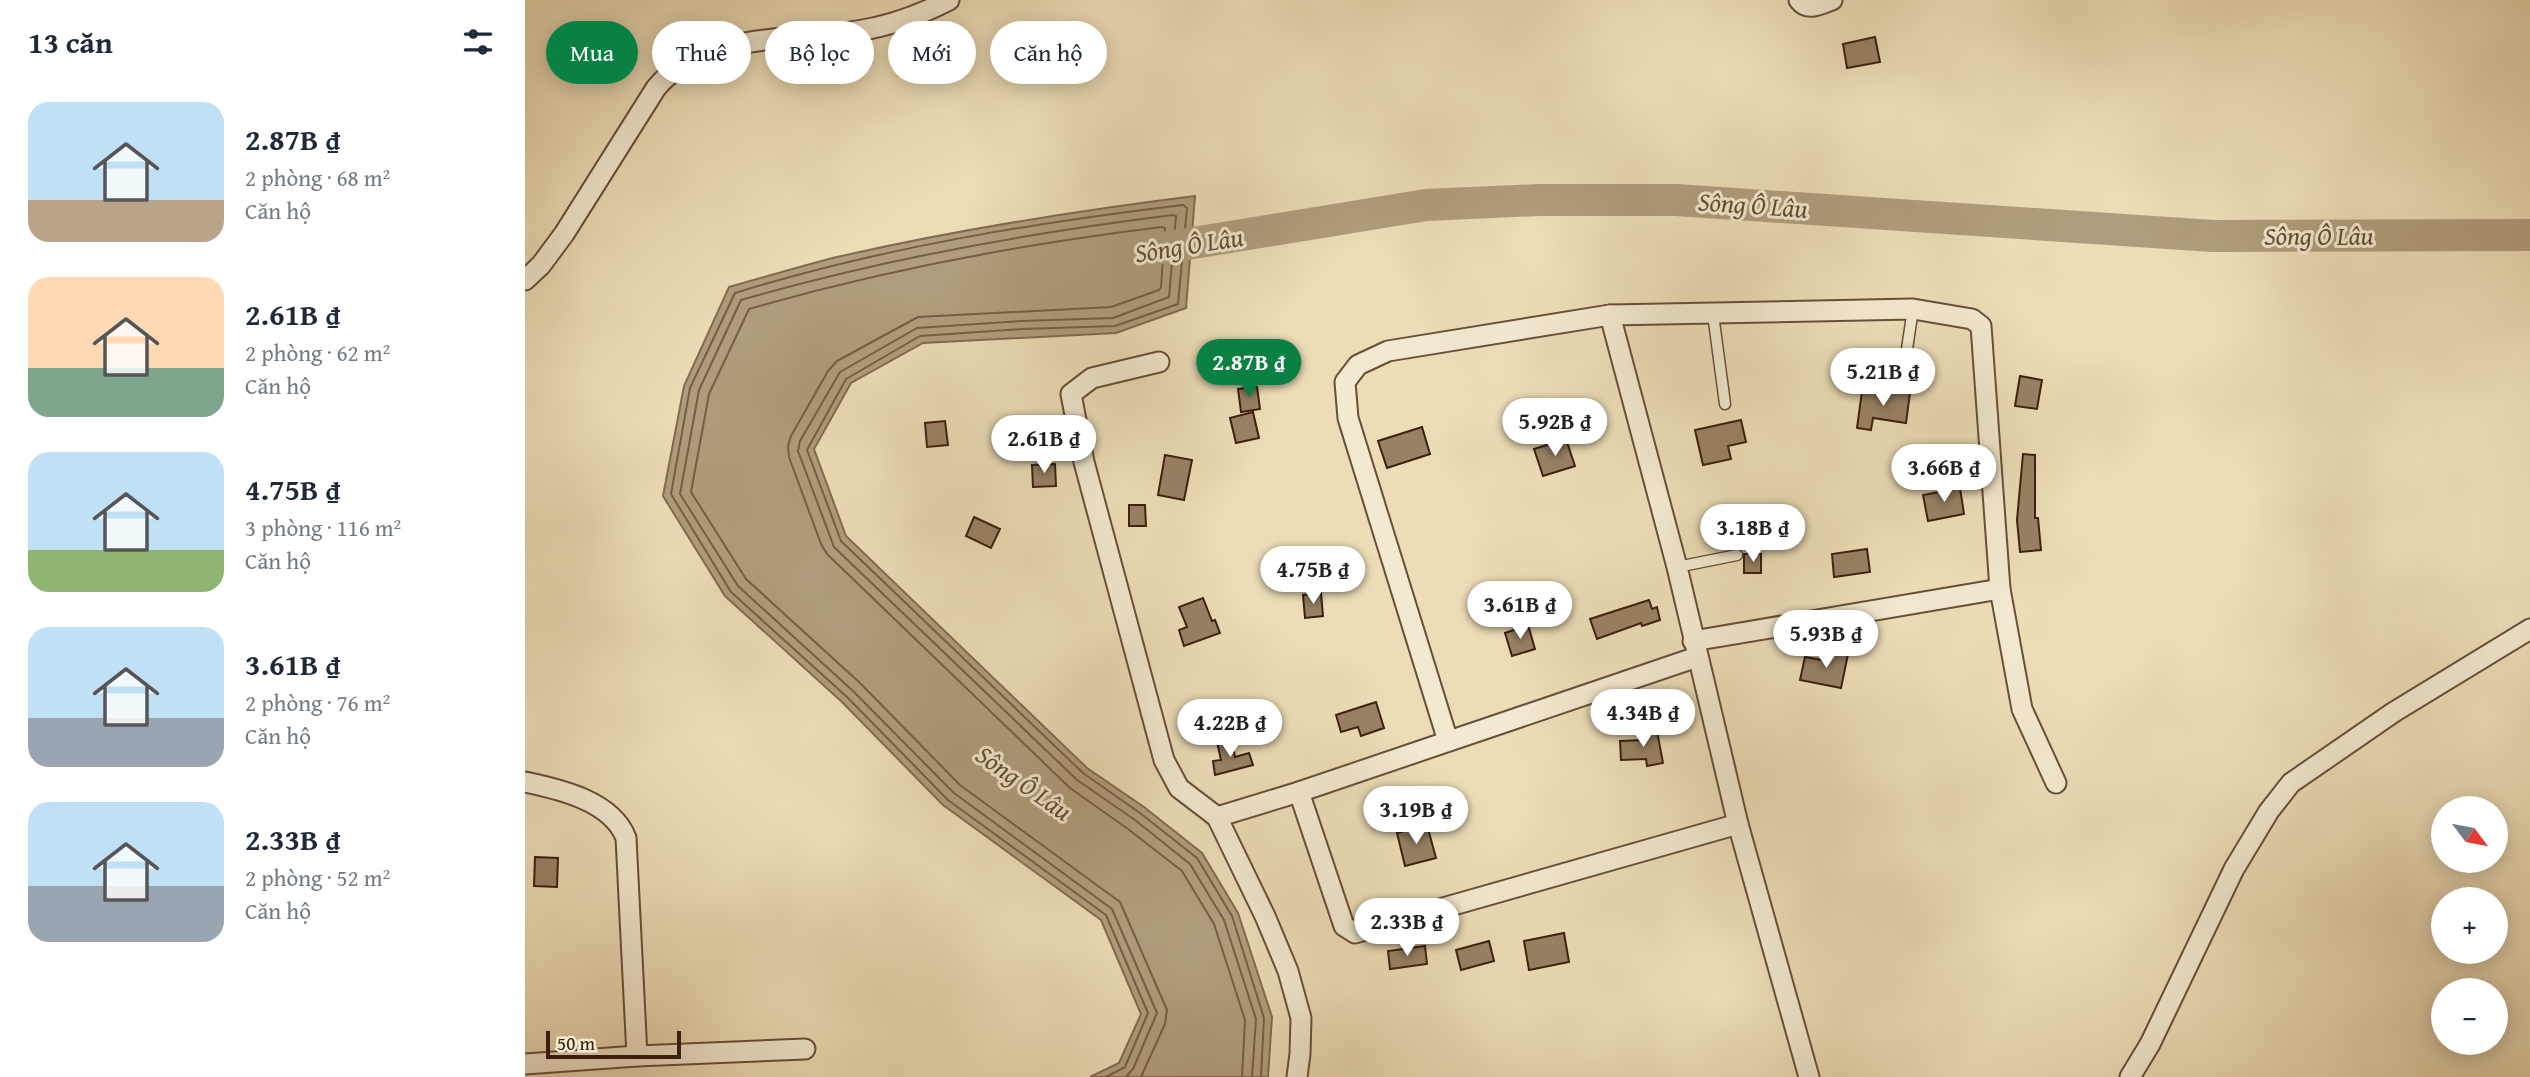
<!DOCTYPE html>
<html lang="vi">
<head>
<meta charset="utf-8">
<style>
  body { margin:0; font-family:"Gentium Book Plus",serif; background:#f6f6f7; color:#1f2937; height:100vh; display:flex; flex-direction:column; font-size:26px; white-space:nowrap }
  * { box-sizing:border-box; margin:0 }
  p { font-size:23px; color:#747a83 }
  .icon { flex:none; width:38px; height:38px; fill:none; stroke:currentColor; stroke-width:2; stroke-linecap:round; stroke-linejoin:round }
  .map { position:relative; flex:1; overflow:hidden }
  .sheet { display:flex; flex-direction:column; background:#fff; width:525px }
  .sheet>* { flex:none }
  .hud { position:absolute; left:21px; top:21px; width:665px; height:63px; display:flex; gap:14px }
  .needle { width:46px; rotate:122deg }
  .controls { position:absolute; left:1906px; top:796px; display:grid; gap:14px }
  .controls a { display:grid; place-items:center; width:77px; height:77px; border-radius:50%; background:#fff; box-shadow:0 4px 18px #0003; font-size:35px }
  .scale { position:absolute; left:21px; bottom:18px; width:135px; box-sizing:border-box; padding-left:7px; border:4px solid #3c200d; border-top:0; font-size:19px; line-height:24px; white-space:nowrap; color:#3c200d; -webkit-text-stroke:5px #f3e9d0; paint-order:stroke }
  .price { position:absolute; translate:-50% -60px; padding:0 16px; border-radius:24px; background:#fff; color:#222; font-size:23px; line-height:46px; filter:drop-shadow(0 2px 4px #0008) }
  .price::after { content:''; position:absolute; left:50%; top:42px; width:21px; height:16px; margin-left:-10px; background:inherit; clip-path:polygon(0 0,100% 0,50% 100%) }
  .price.on { background:#0b8043; color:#fff }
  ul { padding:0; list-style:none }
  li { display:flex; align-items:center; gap:21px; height:175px; padding:0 28px }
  li span { display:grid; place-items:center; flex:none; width:196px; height:140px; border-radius:21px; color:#555 }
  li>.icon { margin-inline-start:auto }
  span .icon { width:84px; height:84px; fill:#fffc; stroke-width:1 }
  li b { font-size:30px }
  h2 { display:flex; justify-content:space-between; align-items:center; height:84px; padding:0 28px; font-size:30px }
  .chip { padding:0 24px; border-radius:32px; background:#fff; box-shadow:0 4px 18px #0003; font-size:24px; line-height:63px }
  .chip.on { background:#0b8043; color:#fff }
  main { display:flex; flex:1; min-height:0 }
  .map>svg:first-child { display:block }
  .water { fill:#b09d7d; stroke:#826b50; stroke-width:2 }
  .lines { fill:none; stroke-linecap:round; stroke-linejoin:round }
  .shore { stroke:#765e45; stroke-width:2 }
  .river { stroke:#b09d7d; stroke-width:32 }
  .building { fill:#988265; stroke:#3c200d; stroke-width:2 }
  .lane-casing { stroke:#684f38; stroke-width:13 }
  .street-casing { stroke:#684f38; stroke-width:23 }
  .lane { stroke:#f3e9d0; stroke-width:10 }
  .street { stroke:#f3e9d0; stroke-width:19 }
  .labels { text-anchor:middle; stroke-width:6; stroke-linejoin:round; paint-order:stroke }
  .water-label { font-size:26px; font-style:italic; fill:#654c34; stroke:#f3e9d0 }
</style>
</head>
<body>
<main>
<section class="sheet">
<h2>13 căn<svg class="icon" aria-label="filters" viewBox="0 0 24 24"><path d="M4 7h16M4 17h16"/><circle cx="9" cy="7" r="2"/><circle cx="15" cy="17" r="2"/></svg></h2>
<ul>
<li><span style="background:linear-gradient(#bfe0f5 70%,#b9a48a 0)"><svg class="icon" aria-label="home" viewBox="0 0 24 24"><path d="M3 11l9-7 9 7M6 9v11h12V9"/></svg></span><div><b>2.87B ₫</b><p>2 phòng · 68 m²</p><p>Căn hộ</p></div></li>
<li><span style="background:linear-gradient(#ffd9b3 65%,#7fa58c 0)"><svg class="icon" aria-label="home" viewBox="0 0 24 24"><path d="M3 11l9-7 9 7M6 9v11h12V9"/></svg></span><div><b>2.61B ₫</b><p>2 phòng · 62 m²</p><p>Căn hộ</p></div></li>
<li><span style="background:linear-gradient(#bfe0f5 70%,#8fb573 0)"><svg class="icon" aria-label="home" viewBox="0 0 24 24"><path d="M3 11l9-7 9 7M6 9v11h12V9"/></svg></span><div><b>4.75B ₫</b><p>3 phòng · 116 m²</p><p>Căn hộ</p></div></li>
<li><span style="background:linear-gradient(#bfe0f5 65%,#9aa5b1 0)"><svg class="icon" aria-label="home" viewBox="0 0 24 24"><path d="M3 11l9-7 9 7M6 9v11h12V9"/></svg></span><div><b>3.61B ₫</b><p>2 phòng · 76 m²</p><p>Căn hộ</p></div></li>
<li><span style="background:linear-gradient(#bfe0f5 60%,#9aa5b1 0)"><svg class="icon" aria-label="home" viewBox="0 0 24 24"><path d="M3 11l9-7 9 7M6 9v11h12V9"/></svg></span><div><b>2.33B ₫</b><p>2 phòng · 52 m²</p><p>Căn hộ</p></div></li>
</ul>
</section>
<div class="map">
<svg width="2005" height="1077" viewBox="0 0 2005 1077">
  <rect width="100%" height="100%" fill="#ecddb7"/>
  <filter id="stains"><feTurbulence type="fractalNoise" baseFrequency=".00286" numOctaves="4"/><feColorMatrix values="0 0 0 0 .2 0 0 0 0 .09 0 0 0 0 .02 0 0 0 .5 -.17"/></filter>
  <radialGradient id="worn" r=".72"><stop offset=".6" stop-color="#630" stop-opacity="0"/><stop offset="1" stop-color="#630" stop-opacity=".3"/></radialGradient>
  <path class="water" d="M670,196L661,308L591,333L398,343L326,383L289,449L321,536L562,768L619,807L677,853L713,913L747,1017L743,1077H565L594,1063L616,1014L576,920L418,805L317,702L200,596L138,496L159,386L204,287C240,277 276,266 312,257C430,230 550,211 670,196Z"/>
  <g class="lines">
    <g class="shore">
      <path d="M581,1077L600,1067L623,1013L581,915L423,800L322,697L206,592L146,494L165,388L210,293C355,248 507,223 658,205L662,208L653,304L590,326L497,329L395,336L321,379L282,450L316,541L558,773L615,813L672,858L707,916L739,1018L736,1077"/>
      <path d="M601,1077L608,1069L632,1013L587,909L429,793L328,691L213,586L155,494L174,390L216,300C358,259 502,233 648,215L651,216L644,297L588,318L496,321L392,328L315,372L275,441L273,451L309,547L552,780L610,820L665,864L699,920L731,1019L727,1077"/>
      <path d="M616,1077L640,1024L642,1010L595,902L435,785L335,683L221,579L166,492L184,394L224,309C359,270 497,244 637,227L640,228L636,287L634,290L586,307L393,317L312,361L303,371L266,436L263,446L264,457L296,544L302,554L545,788L603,829L657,871L689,924L720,1020L717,1077"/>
    </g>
    <polyline class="river" points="625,250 901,205 1014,200 1151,200 1688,236 2005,235"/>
  </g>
  <g class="building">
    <polygon points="1350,37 1355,62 1322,68 1318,44"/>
    <polygon points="1495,376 1517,380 1512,409 1490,406"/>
    <polygon points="732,387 735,409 716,412 713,389"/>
    <polygon points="1355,390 1385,393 1381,423 1348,418 1346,430 1332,428 1337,391 1355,394"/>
    <polygon points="728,412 734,438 711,443 705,418"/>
    <polygon points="1216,420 1221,442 1203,446 1206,459 1178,465 1170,430"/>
    <polygon points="420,421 423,445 402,447 400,423"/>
    <polygon points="897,427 905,454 862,468 853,441"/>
    <polygon points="1041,439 1050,466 1018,476 1009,449"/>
    <polygon points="1498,454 1510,455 1510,518 1513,518 1516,550 1495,552 1492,520"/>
    <polygon points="640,455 667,460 659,500 633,495"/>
    <polygon points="530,464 531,486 508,487 507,465"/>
    <polygon points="1435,488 1439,514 1403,521 1398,495"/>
    <polygon points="604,505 620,505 621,526 604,526"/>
    <polygon points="449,517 475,529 466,548 441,536"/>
    <polygon points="1342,549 1345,572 1309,577 1307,554"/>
    <rect x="1219" y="554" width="17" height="19"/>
    <polygon points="796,593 798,616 780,618 778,595"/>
    <polygon points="678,598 687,621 690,620 695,633 659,646 654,630 662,627 654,607"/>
    <polygon points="1124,600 1127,609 1132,607 1135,620 1117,626 1116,623 1072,639 1065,619"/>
    <polygon points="1003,625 1010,649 987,656 980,633"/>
    <polygon points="1305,650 1323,654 1316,688 1275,680 1280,657 1303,661"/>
    <polygon points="851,702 859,728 836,736 833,727 816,732 811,715"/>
    <polygon points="1132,731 1138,763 1122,766 1121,759 1096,760 1095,741 1118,740 1117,733"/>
    <polygon points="706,738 710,757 724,753 728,765 690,775 688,761 696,760 692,742"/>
    <polygon points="902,825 911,858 880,866 872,833"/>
    <polygon points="10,857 33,858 32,887 9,886"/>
    <polygon points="1039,933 1044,962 1004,970 999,941"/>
    <polygon points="964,941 969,961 936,970 931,950"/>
    <polygon points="900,946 902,964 865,969 863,951"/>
  </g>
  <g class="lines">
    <defs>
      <g id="lane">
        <polyline points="1188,314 1200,404"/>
        <polyline points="1377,382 1388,309"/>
        <polyline points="1152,567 1212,555"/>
      </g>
      <g id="street">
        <path d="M1274,0C1283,12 1295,4 1307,0"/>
        <path d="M0,280L16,265L39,234L131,88C177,32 267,41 332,31C365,26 395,15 424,0"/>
        <polyline points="1085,315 1152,567 1213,824 1284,1077"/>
        <polyline points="634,362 567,378 546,394 559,462 639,760 654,788 692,817 774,792 1172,657"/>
        <polyline points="1168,641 1475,589"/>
        <polyline points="923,741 823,418 820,382 833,365 863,351 1085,315 1388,309 1447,319 1456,326 1475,589 1497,709 1531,783"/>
        <path d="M0,782C34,789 87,801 101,838L112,1056"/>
        <polyline points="774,792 819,926 830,933 1213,824"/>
        <polyline points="692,817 740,916 763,971 776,1018 775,1054 772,1077"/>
        <polyline points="0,1064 112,1056 280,1049"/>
        <polyline points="1605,1077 1625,1044 1709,869 1744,811 1766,783 1869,712 2005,629"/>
      </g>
    </defs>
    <use href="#lane" class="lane-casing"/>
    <use href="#street" class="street-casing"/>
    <use href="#lane" class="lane"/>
    <use href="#street" class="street"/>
  </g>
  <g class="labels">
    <g class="water-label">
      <text transform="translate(1228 205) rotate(4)" y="9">Sông Ô Lâu</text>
      <text x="1794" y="245">Sông Ô Lâu</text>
      <text transform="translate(664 245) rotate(-9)" y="9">Sông Ô Lâu</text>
      <text transform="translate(499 783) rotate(35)" y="9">Sông Ô Lâu</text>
    </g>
  </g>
  <rect width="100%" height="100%" filter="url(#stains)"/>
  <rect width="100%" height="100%" fill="url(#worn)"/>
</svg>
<div class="controls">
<a><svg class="needle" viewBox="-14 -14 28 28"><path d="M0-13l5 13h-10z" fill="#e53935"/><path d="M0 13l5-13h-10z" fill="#747a83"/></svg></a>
<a>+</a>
<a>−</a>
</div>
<div class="scale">50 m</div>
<b class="price on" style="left:724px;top:399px">2.87B ₫</b>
<b class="price" style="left:1358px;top:408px">5.21B ₫</b>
<b class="price" style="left:1030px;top:458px">5.92B ₫</b>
<b class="price" style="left:519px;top:475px">2.61B ₫</b>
<b class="price" style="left:1419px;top:504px">3.66B ₫</b>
<b class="price" style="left:1228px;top:564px">3.18B ₫</b>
<b class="price" style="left:788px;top:606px">4.75B ₫</b>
<b class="price" style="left:995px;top:641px">3.61B ₫</b>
<b class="price" style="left:1301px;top:670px">5.93B ₫</b>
<b class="price" style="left:1118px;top:749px">4.34B ₫</b>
<b class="price" style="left:705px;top:759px">4.22B ₫</b>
<b class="price" style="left:891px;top:846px">3.19B ₫</b>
<b class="price" style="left:882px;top:958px">2.33B ₫</b>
<div class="hud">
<a class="chip on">Mua</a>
<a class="chip">Thuê</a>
<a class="chip">Bộ lọc</a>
<a class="chip">Mới</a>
<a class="chip">Căn hộ</a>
</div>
</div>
</main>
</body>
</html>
